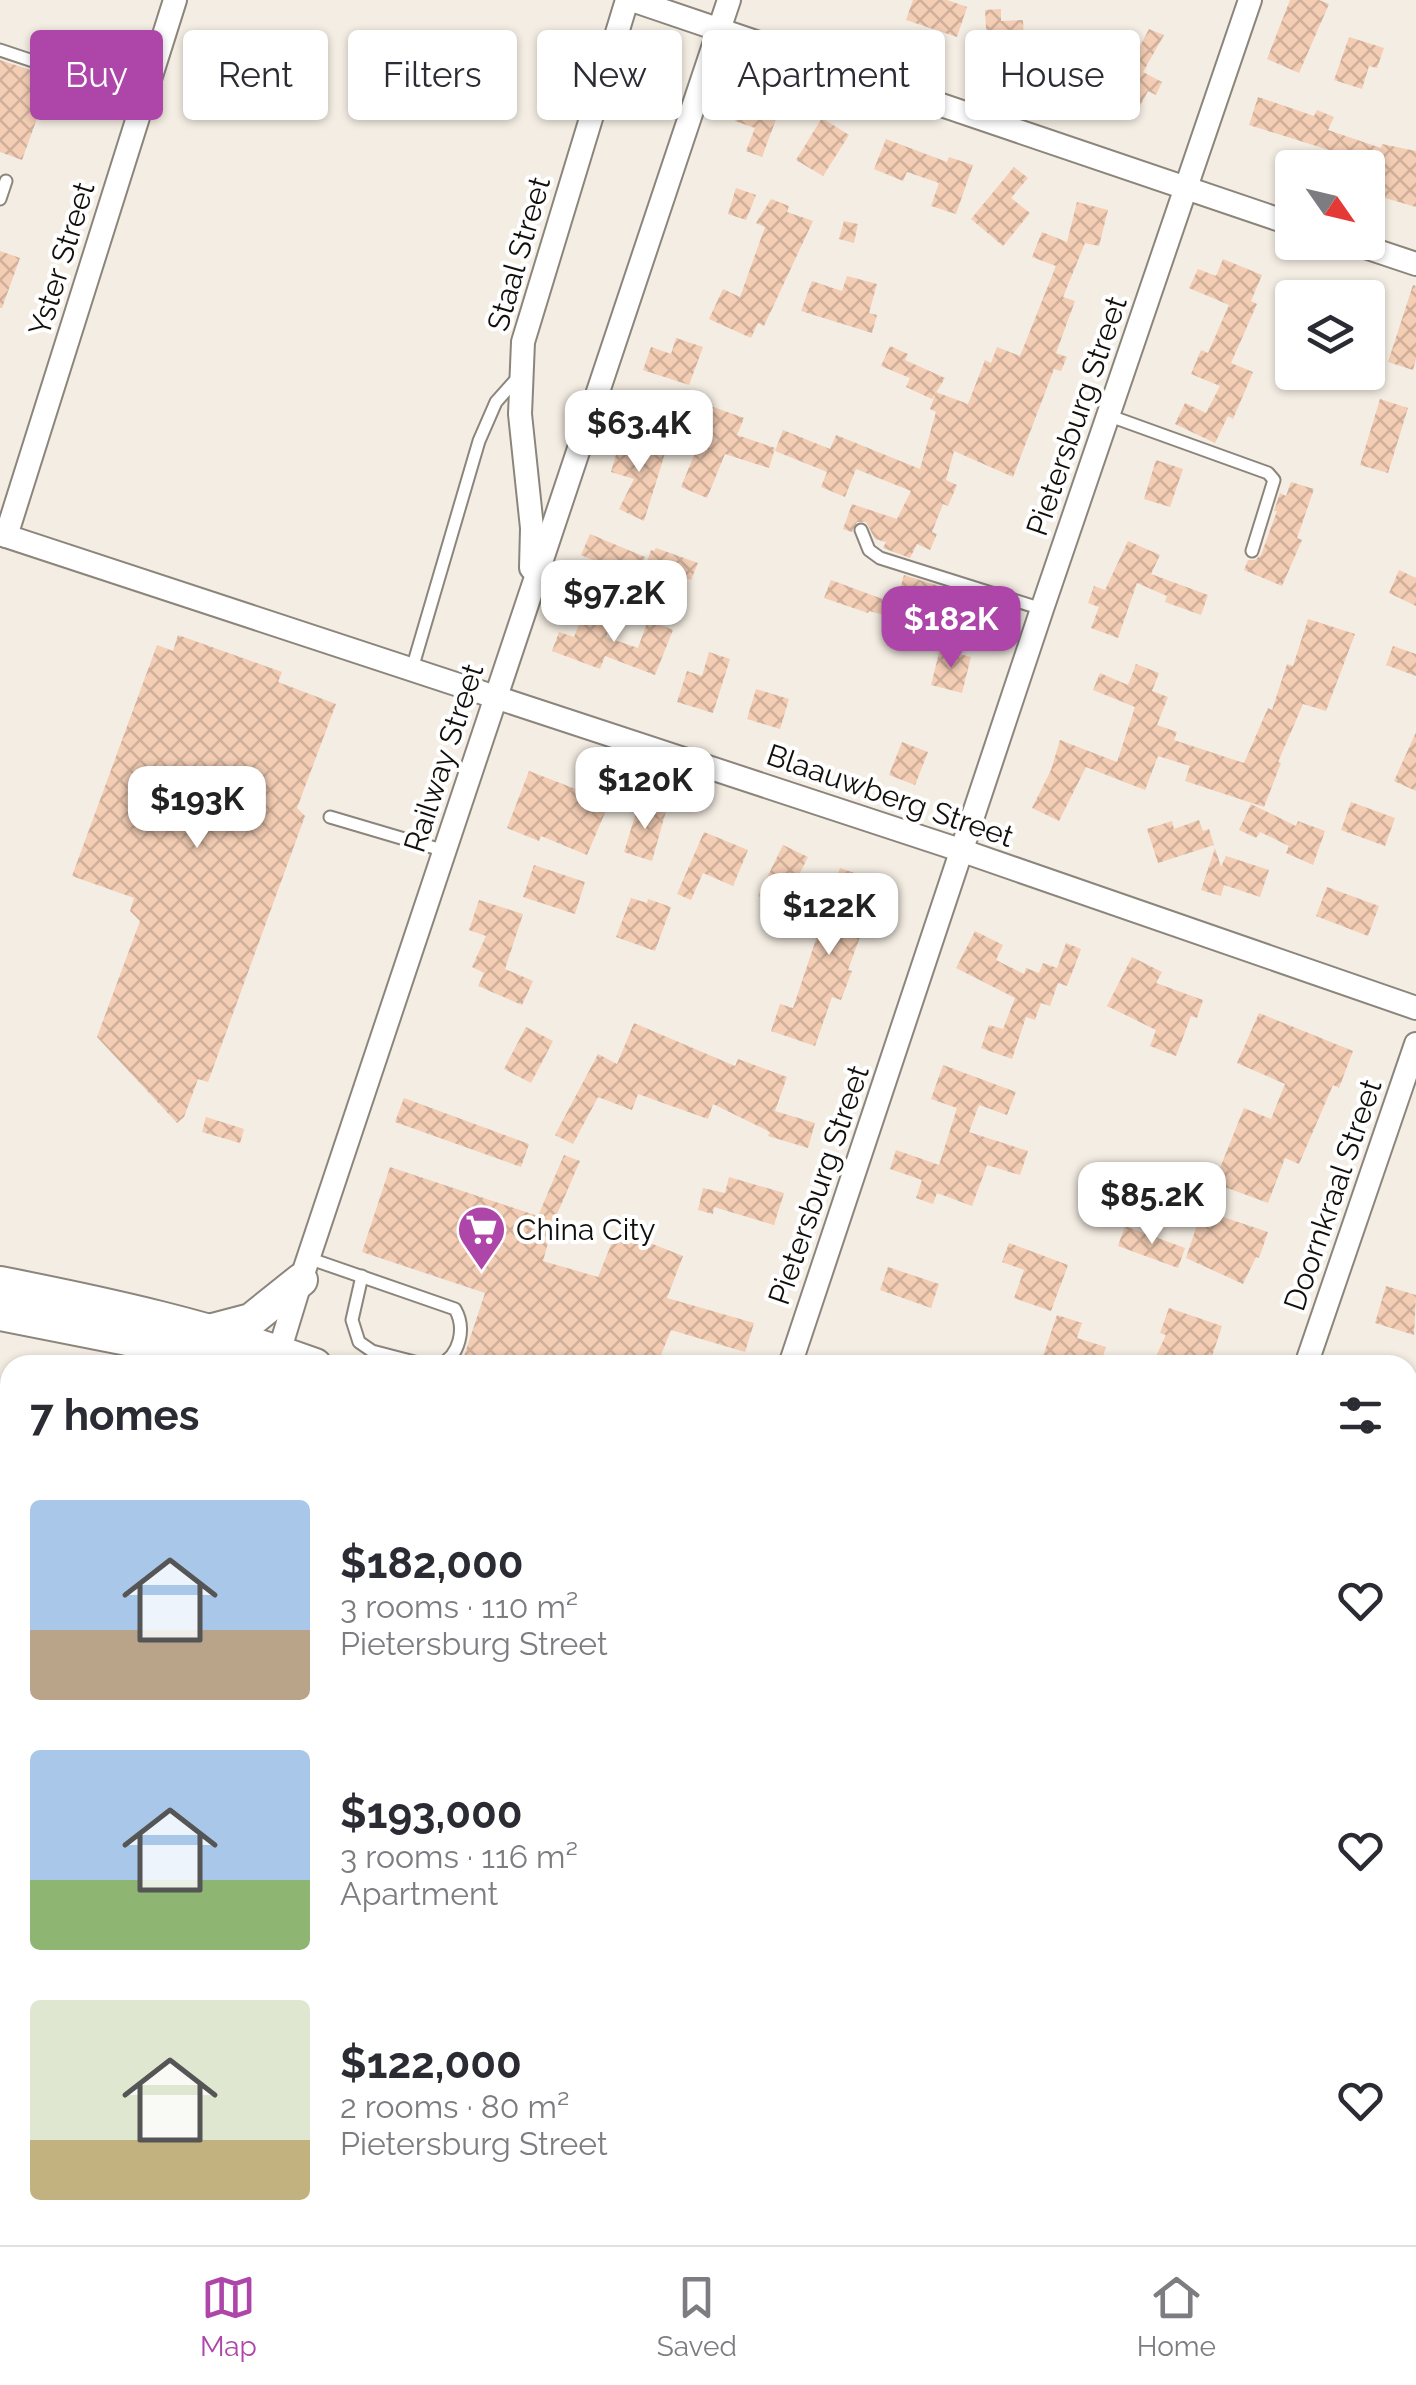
<!DOCTYPE html>
<html lang="en">
<head>
<meta charset="utf-8">
<style>
  body { margin:0; font-family:Raleway,sans-serif; background:#f2f2f3; color:#2b2b33; height:100vh; display:flex; flex-direction:column; font-size:38px; white-space:nowrap }
  * { box-sizing:border-box; margin:0 }
  p { font-size:32px; color:#7c7c81 }
  .icon { flex:none; width:55px; height:55px; fill:none; stroke:currentColor; stroke-width:2; stroke-linecap:round; stroke-linejoin:round }
  .map { position:relative; flex:1; overflow:hidden }
  .sheet { position:absolute; left:0px; top:1355px; width:1418px; height:890px; display:flex; flex-direction:column; background:#fff; border-radius:30px 30px 0 0; box-shadow:0 2px 8px #0004 }
  .sheet>* { flex:none }
  .top-card { position:absolute; left:30px; top:30px; width:1358px; height:90px; display:flex; gap:20px }
  .needle { width:65px; rotate:124deg }
  .buttons { position:absolute; left:1275px; top:150px; display:grid; gap:20px }
  .buttons a { display:grid; place-items:center; width:110px; height:110px; border-radius:10px; background:#fff; box-shadow:0 2px 8px #0004; font-size:50px }
  .price { position:absolute; translate:-50% -85px; padding:0 22px; border-radius:20px; background:#fff; color:#222; font-size:32px; line-height:65px; filter:drop-shadow(0 2px 5px #0008) }
  .price::after { content:''; position:absolute; left:50%; top:60px; width:30px; height:22px; margin-left:-15px; background:inherit; clip-path:polygon(0 0,100% 0,50% 100%) }
  .price.active { background:#ae46a9; color:#fff }
  ul { padding:0; list-style:none }
  li { display:flex; align-items:center; gap:30px; height:250px; padding:0 30px }
  li span { display:grid; place-items:center; flex:none; width:280px; height:200px; border-radius:10px; color:#555 }
  li>.icon { margin-inline-start:auto }
  span .icon { width:120px; height:120px; fill:#fffc; stroke-width:1 }
  li b { font-size:42px }
  h2 { display:flex; justify-content:space-between; align-items:center; height:120px; padding:0 30px; font-size:42px }
  .tag { padding:0 35px; border-radius:10px; background:#fff; box-shadow:0 2px 8px #0004; font-size:35px; line-height:90px }
  .tag.active { background:#ae46a9; color:#fff }
  .tab-bar { display:flex; justify-content:space-around; align-items:center; height:140px; border-top:2px solid #e1e1e2; background:#fff; font-size:28px; color:#7c7c81 }
  .tab-bar a { display:grid; justify-items:center; gap:5px }
  .tab-bar .active { color:#ae46a9 }
  .map>svg:first-child { display:block }
  .building { fill:url(#building-cross-hatch) }
  .lines { fill:none; stroke-linecap:round; stroke-linejoin:round }
  .lane-casing { stroke:#8b857c; stroke-width:15 }
  .street-casing { stroke:#8b857c; stroke-width:26 }
  .secondary-casing { stroke:#8b857c; stroke-width:36 }
  .lane { stroke:#fff; stroke-width:11 }
  .street { stroke:#fff; stroke-width:22 }
  .secondary { stroke:#fff; stroke-width:32 }
  .labels { text-anchor:middle; stroke-width:8; stroke-linejoin:round; paint-order:stroke }
  .street-label { font-size:30px; fill:#12100d; stroke:#fff }
  .poi-label { font-size:30px; fill:#12100d; stroke:#fff; text-anchor:start }
</style>
</head>
<body>
<div class="map">
<svg width="1416" height="2245" viewBox="0 0 1416 2245">
  <defs>
    <pattern id="building-cross-hatch" width="8" height="8" patternUnits="userSpaceOnUse" patternTransform="scale(2.5)"><rect width="8" height="8" fill="#f3cdb4"/><path d="M0 0l8 8M0 8l8-8" fill="none" stroke="#cfaf9a"/></pattern>
  </defs>
  <rect width="100%" height="100%" fill="#f4ede3"/>
  <g class="building">
    <polygon points="913,0 947,0 967,7 957,37 906,20"/>
    <polygon points="1290,0 1319,0 1329,4 1299,73 1267,59"/>
    <polygon points="1001,9 1001,21 1023,20 1024,43 987,46 985,10"/>
    <polygon points="1149,29 1164,35 1143,72 1162,82 1156,95 1148,91 1135,115 1111,102"/>
    <polygon points="1349,37 1384,48 1377,68 1369,66 1362,89 1334,80"/>
    <polygon points="1045,50 1085,64 1076,90 1036,76"/>
    <polygon points="0,60 52,77 22,160 0,152"/>
    <polygon points="746,92 781,106 762,157 746,151 755,128 735,121"/>
    <polygon points="1258,97 1314,116 1317,110 1334,117 1328,130 1381,148 1382,144 1416,151 1416,207 1368,193 1368,168 1336,168 1325,162 1329,150 1249,125"/>
    <polygon points="822,118 849,135 823,176 796,160"/>
    <polygon points="886,139 947,162 949,157 973,165 956,214 931,206 939,183 907,172 903,181 874,169"/>
    <polygon points="1014,167 1028,178 1011,198 1030,213 1003,246 971,219"/>
    <polygon points="736,188 756,195 746,220 728,214"/>
    <polygon points="771,199 789,206 787,212 813,221 764,326 758,323 751,338 709,319 723,289 740,297 765,227 756,223"/>
    <polygon points="1077,202 1108,210 1099,246 1085,243 1063,297 1075,301 1056,353 1067,357 1061,371 1054,369 1013,477 954,451 946,480 957,485 948,506 943,504 932,532 937,534 930,550 917,544 910,558 883,548 886,542 875,539 866,522 857,522 852,532 843,529 852,504 897,519 911,491 856,469 845,497 821,487 827,472 775,451 783,430 830,449 836,435 920,469 936,412 930,409 936,392 968,404 985,360 991,363 997,347 1020,356 1056,266 1032,257 1042,232 1067,242"/>
    <polygon points="844,221 858,224 854,243 839,239"/>
    <polygon points="0,251 20,258 2,308 0,308"/>
    <polygon points="1223,259 1262,275 1251,301 1257,304 1231,363 1253,372 1233,419 1228,416 1215,443 1175,424 1185,403 1206,413 1220,386 1191,374 1201,350 1208,353 1229,305 1189,288 1198,269 1216,276"/>
    <polygon points="847,276 877,284 869,313 877,315 872,333 801,311 812,281 842,291"/>
    <polygon points="1413,285 1416,286 1416,359 1413,370 1388,362"/>
    <polygon points="676,338 703,347 689,385 643,370 651,347 671,354"/>
    <polygon points="890,346 908,354 905,360 945,378 932,399 906,387 910,378 881,366"/>
    <polygon points="674,393 744,418 737,435 775,448 769,468 725,454 707,498 681,487 703,433 665,419"/>
    <polygon points="1380,399 1408,408 1388,473 1360,465"/>
    <polygon points="642,440 667,447 644,521 619,509 634,479 611,472 619,444 639,450"/>
    <polygon points="1156,460 1183,469 1170,507 1144,499"/>
    <polygon points="1291,482 1314,489 1297,538 1302,540 1282,586 1244,570 1248,560 1255,560 1261,555 1277,511 1274,511 1280,493 1286,496"/>
    <polygon points="590,534 645,557 636,579 581,555"/>
    <polygon points="1128,541 1160,555 1151,574 1208,595 1201,615 1165,602 1167,596 1137,583 1118,638 1091,628 1099,607 1088,603 1094,586 1105,590"/>
    <polygon points="656,548 698,563 691,580 646,565 651,550 654,551"/>
    <polygon points="1399,570 1416,578 1416,606 1389,593"/>
    <polygon points="904,575 945,588 935,628 869,611 868,613 824,598 831,580 896,604"/>
    <polygon points="584,612 612,622 606,637 638,648 648,620 673,630 655,675 605,656 600,669 552,651 559,632 574,637"/>
    <polygon points="1308,619 1355,634 1326,711 1303,704 1278,762 1281,763 1264,807 1185,781 1190,766 1158,756 1145,790 1086,767 1059,821 1032,808 1051,770 1060,740 1117,762 1135,707 1093,690 1100,673 1128,685 1136,664 1159,673 1152,691 1168,697 1157,725 1177,732 1174,740 1244,763 1268,708 1272,710 1287,664 1293,666"/>
    <polygon points="178,635 282,672 278,682 336,704 297,808 305,816 208,1082 198,1079 184,1117 177,1123 97,1037 140,921 130,911 134,898 72,876 157,645 173,651"/>
    <polygon points="1393,646 1416,654 1416,676 1386,665"/>
    <polygon points="940,649 971,657 962,693 931,685"/>
    <polygon points="709,652 730,659 713,713 677,702 687,671 702,676"/>
    <polygon points="756,689 789,699 780,729 747,719"/>
    <polygon points="1416,732 1416,791 1394,781"/>
    <polygon points="902,742 928,752 915,785 889,775"/>
    <polygon points="529,771 586,793 590,784 613,794 587,855 541,836 539,841 507,828"/>
    <polygon points="1351,802 1395,818 1385,846 1341,830"/>
    <polygon points="639,803 666,811 652,861 624,852"/>
    <polygon points="1251,804 1296,826 1298,821 1325,831 1313,865 1286,853 1289,846 1260,832 1256,838 1239,830"/>
    <polygon points="1199,820 1203,831 1209,829 1214,845 1158,863 1147,829 1172,821 1174,829"/>
    <polygon points="704,832 748,850 733,886 703,873 691,900 677,894"/>
    <polygon points="783,845 808,857 782,908 758,896"/>
    <polygon points="1215,848 1221,867 1226,856 1269,870 1260,897 1224,885 1221,896 1201,890"/>
    <polygon points="534,865 585,882 575,914 523,897"/>
    <polygon points="840,868 880,882 848,970 852,971 841,1000 832,997 815,1046 771,1031 780,1004 793,1008"/>
    <polygon points="1327,887 1379,906 1368,936 1316,916"/>
    <polygon points="631,898 647,903 648,899 671,907 655,951 616,937"/>
    <polygon points="479,900 523,914 505,969 533,981 522,1005 478,986 484,973 472,967 486,936 469,930"/>
    <polygon points="975,931 1003,945 996,960 1024,974 1026,968 1039,973 1043,963 1057,968 1066,943 1081,949 1067,986 1058,983 1050,1006 1041,1003 1035,1020 1026,1017 1012,1059 981,1048 989,1025 1003,1029 1015,998 956,968"/>
    <polygon points="1132,957 1162,972 1156,983 1203,1000 1197,1018 1191,1016 1176,1056 1150,1046 1156,1030 1107,1006"/>
    <polygon points="1259,1013 1353,1051 1339,1088 1333,1085 1299,1164 1285,1158 1268,1203 1214,1183 1244,1108 1271,1119 1285,1084 1237,1063"/>
    <polygon points="634,1023 735,1066 738,1059 787,1077 775,1111 815,1123 808,1148 768,1136 770,1132 713,1104 708,1119 638,1094 632,1110 598,1097 573,1144 555,1135 598,1054 617,1064"/>
    <polygon points="526,1027 553,1041 531,1083 504,1069"/>
    <polygon points="943,1065 1016,1092 1007,1115 979,1105 969,1132 1028,1151 1020,1175 987,1165 972,1206 937,1193 933,1204 916,1198 922,1180 890,1169 896,1150 939,1165 957,1108 931,1099"/>
    <polygon points="404,1098 529,1144 521,1167 395,1122"/>
    <polygon points="206,1117 244,1129 240,1143 202,1132"/>
    <polygon points="564,1155 580,1161 554,1221 543,1261 598,1277 617,1230 683,1256 667,1298 754,1323 745,1352 671,1330 657,1365 461,1365 485,1293 362,1252 390,1167 538,1216"/>
    <polygon points="729,1177 784,1193 774,1225 714,1207 713,1214 698,1210 703,1188 725,1193"/>
    <polygon points="1202,1210 1268,1232 1259,1258 1256,1257 1243,1284 1186,1258"/>
    <polygon points="1125,1226 1185,1248 1178,1268 1118,1246"/>
    <polygon points="1009,1243 1068,1265 1051,1311 1014,1298 1024,1270 1002,1262"/>
    <polygon points="888,1267 939,1284 931,1308 880,1290"/>
    <polygon points="1386,1286 1416,1295 1414,1335 1375,1323"/>
    <polygon points="1169,1308 1222,1326 1209,1365 1152,1365 1166,1335 1160,1333"/>
    <polygon points="1057,1315 1082,1323 1077,1338 1106,1347 1100,1365 1069,1365 1043,1356"/>
  </g>
  <g class="lines">
    <defs>
      <g id="lane">
        <polyline points="0,50 102,84 143,102"/>
        <polyline points="0,199 6,181"/>
        <polyline points="1110,416 1268,473 1274,480 1252,551"/>
        <polyline points="861,530 869,550 880,558 1042,609"/>
        <polyline points="412,669 479,441 496,402 520,375"/>
        <polyline points="330,817 445,851"/>
        <path d="M308,1258L455,1309C466,1328 460,1356 439,1365"/>
        <polyline points="362,1276 352,1320 359,1342 372,1351 426,1365"/>
        <polyline points="1408,1704 1416,1707"/>
        <polyline points="1408,2124 1416,2115"/>
      </g>
      <g id="street">
        <polyline points="632,0 1292,224"/>
        <polyline points="1350,242 1416,264"/>
        <polyline points="0,534 963,851 1416,1008"/>
        <polyline points="6,536 175,0"/>
        <polyline points="531,568 532,528 520,414 523,342 627,0"/>
        <polyline points="275,1365 301,1280 729,0"/>
        <polyline points="790,1365 1042,609 1250,0"/>
        <polyline points="1306,1365 1416,1044"/>
        <polyline points="0,1558 0,1572"/>
        <polyline points="0,2014 10,2017"/>
        <polyline points="0,2031 10,2034"/>
        <polyline points="0,2165 10,2135"/>
        <polyline points="639,2235 669,2245"/>
        <polyline points="496,2245 500,2235"/>
        <polyline points="1015,2245 1018,2235"/>
      </g>
      <g id="secondary">
        <path d="M0,1283C107,1304 212,1327 315,1365"/>
        <polyline points="0,1314 168,1347 231,1365"/>
        <polyline points="213,1330 251,1320 301,1280"/>
        <polyline points="1408,1749 1416,1752"/>
      </g>
    </defs>
    <use href="#lane" class="lane-casing"/>
    <use href="#street" class="street-casing"/>
    <use href="#secondary" class="secondary-casing"/>
    <use href="#lane" class="lane"/>
    <use href="#street" class="street"/>
    <use href="#secondary" class="secondary"/>
  </g>
  <defs>
    <symbol id="supermarket-pin" viewBox="-11 -11 22 30"><path d="M0 17L-7.5 6A9.5 9.5 0 1 1 7.5 6Z" fill="#ae46a9" stroke="#fff"/><path d="M-6-5.5h2.5l.6 2H6L4.5 2H-2.5L-4.4-4H-6ZM-1.5 3.2a1.3 1.3 0 1 0 .1 0ZM3 3.2a1.3 1.3 0 1 0 .1 0Z" fill="#fff"/></symbol>
  </defs>
  <g fill-rule="evenodd">
    <use href="#supermarket-pin" x="454" y="1202" width="55" height="75"/>
  </g>
  <g class="labels">
    <g class="street-label">
      <text transform="translate(519 254) rotate(-74)" y="10">Staal Street</text>
      <text transform="translate(62 259) rotate(-73)" y="10">Yster Street</text>
      <text transform="translate(1077 416) rotate(-71)" y="10">Pietersburg Street</text>
      <text transform="translate(444 758) rotate(-72)" y="10">Railway Street</text>
      <text transform="translate(890 796) rotate(19)" y="10">Blaauwberg Street</text>
      <text transform="translate(819 1185) rotate(-71)" y="10">Pietersburg Street</text>
      <text transform="translate(1333 1195) rotate(-71)" y="10">Doornkraal Street</text>
    </g>
    <g class="poi-label">
      <text x="516" y="1240">China City</text>
    </g>
  </g>
</svg>
<div class="buttons">
<a><svg class="needle" viewBox="-14 -14 28 28"><path d="M0-13l5 13h-10z" fill="#e53935"/><path d="M0 13l5-13h-10z" fill="#7c7c81"/></svg></a>
<a><svg class="icon" aria-label="layers" viewBox="0 0 24 24"><path d="M12 4l9 5-9 5-9-5zM3 14l9 5 9-5"/></svg></a>
</div>
<b class="price" style="left:639px;top:475px">$63.4K</b>
<b class="price" style="left:614px;top:645px">$97.2K</b>
<b class="price active" style="left:951px;top:671px">$182K</b>
<b class="price" style="left:645px;top:832px">$120K</b>
<b class="price" style="left:197px;top:851px">$193K</b>
<b class="price" style="left:829px;top:958px">$122K</b>
<b class="price" style="left:1152px;top:1247px">$85.2K</b>
<div class="top-card">
<a class="tag active">Buy</a>
<a class="tag">Rent</a>
<a class="tag">Filters</a>
<a class="tag">New</a>
<a class="tag">Apartment</a>
<a class="tag">House</a>
</div>
<section class="sheet">
<h2>7 homes<svg class="icon" aria-label="filters" viewBox="0 0 24 24"><path d="M4 7h16M4 17h16"/><circle cx="9" cy="7" r="2"/><circle cx="15" cy="17" r="2"/></svg></h2>
<ul>
<li><span style="background:linear-gradient(#a9c7e8 65%,#b9a48a 0)"><svg class="icon" aria-label="home" viewBox="0 0 24 24"><path d="M3 11l9-7 9 7M6 9v11h12V9"/></svg></span><div><b>$182,000</b><p>3 rooms · 110 m²</p><p>Pietersburg Street</p></div><svg class="icon" aria-label="heart" viewBox="0 0 24 24"><path d="M12 20l-8-8c-3-5 5-10 8-4 3-6 11-1 8 4z"/></svg></li>
<li><span style="background:linear-gradient(#a9c7e8 65%,#8fb573 0)"><svg class="icon" aria-label="home" viewBox="0 0 24 24"><path d="M3 11l9-7 9 7M6 9v11h12V9"/></svg></span><div><b>$193,000</b><p>3 rooms · 116 m²</p><p>Apartment</p></div><svg class="icon" aria-label="heart" viewBox="0 0 24 24"><path d="M12 20l-8-8c-3-5 5-10 8-4 3-6 11-1 8 4z"/></svg></li>
<li><span style="background:linear-gradient(#dfe7d0 70%,#c2b280 0)"><svg class="icon" aria-label="home" viewBox="0 0 24 24"><path d="M3 11l9-7 9 7M6 9v11h12V9"/></svg></span><div><b>$122,000</b><p>2 rooms · 80 m²</p><p>Pietersburg Street</p></div><svg class="icon" aria-label="heart" viewBox="0 0 24 24"><path d="M12 20l-8-8c-3-5 5-10 8-4 3-6 11-1 8 4z"/></svg></li>
</ul>
</section>
</div>
<nav class="tab-bar">
<a class="active"><svg class="icon" aria-label="map" viewBox="0 0 24 24"><path d="M3 6l6-2 6 2 6-2v14l-6 2-6-2-6 2zM9 4v14M15 6v14"/></svg>Map</a>
<a><svg class="icon" aria-label="saved" viewBox="0 0 24 24"><path d="M7 4h10v16l-5-4-5 4z"/></svg>Saved</a>
<a><svg class="icon" aria-label="home" viewBox="0 0 24 24"><path d="M3 11l9-7 9 7M6 9v11h12V9"/></svg>Home</a>
</nav>
</body>
</html>
